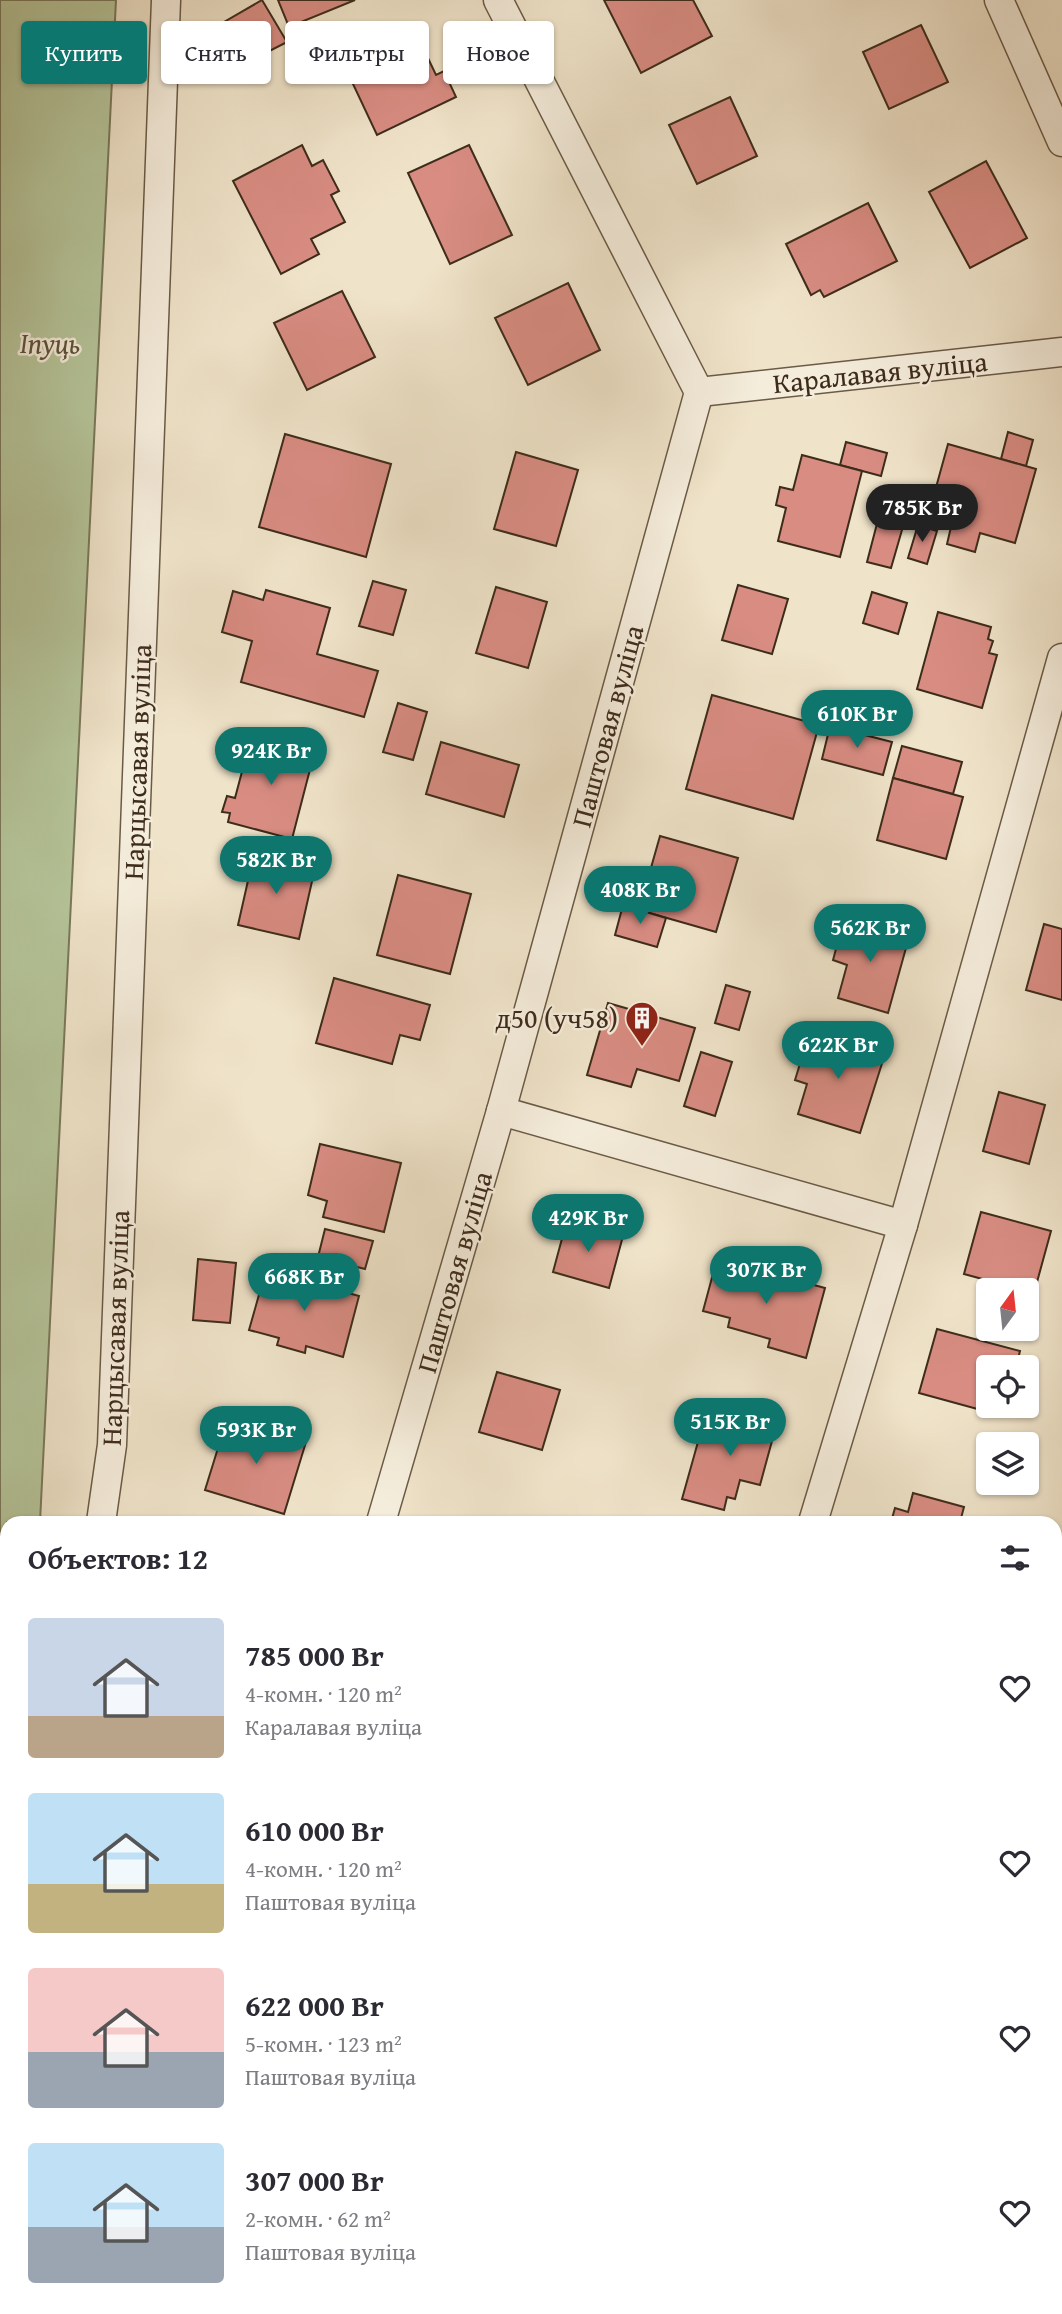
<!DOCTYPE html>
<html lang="ru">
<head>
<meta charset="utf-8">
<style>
  body { margin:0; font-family:"Gentium Book Plus",serif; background:#f2f2f3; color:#2b2b33; height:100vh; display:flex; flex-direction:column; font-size:26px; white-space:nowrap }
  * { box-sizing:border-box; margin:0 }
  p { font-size:23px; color:#7c7c81 }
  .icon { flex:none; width:38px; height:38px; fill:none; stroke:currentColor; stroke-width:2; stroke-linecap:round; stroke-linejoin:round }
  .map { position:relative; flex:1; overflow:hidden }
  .panel { position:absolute; left:0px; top:1516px; width:1062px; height:800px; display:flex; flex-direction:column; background:#fff; border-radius:21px 21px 0 0; box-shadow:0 2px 5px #0004 }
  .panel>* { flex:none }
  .guide { position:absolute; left:21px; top:21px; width:700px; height:63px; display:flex; gap:14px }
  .needle { width:46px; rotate:15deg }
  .controls { position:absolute; left:976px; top:1278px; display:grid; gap:14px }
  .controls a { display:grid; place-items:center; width:63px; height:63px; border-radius:7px; background:#fff; box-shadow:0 2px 5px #0004; font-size:35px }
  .price { position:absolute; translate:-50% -60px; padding:0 16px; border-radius:24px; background:#0f766e; color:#fff; font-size:23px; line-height:46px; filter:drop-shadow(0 2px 4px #0008) }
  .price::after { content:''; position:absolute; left:50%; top:42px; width:21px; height:16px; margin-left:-10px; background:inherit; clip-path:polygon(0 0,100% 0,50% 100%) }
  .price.current { background:#222; color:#fff }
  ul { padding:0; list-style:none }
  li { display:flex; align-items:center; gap:21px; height:175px; padding:0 28px }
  li span { display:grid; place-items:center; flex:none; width:196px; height:140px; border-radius:7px; color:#555 }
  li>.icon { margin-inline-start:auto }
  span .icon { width:84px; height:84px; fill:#fffc; stroke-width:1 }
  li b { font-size:30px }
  h2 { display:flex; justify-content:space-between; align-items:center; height:84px; padding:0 28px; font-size:30px }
  .tag { padding:0 24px; border-radius:7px; background:#fff; box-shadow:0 2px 5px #0004; font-size:24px; line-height:63px }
  .tag.current { background:#0f766e; color:#fff }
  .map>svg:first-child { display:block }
  .green { fill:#b5c499; stroke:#7a785a; stroke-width:2 }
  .building { fill:#d88c82; stroke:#3e2c1b; stroke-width:2 }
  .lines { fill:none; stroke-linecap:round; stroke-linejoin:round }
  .street-casing { stroke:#6a5a46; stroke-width:31 }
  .secondary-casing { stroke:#3e2c1b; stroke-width:41 }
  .path { stroke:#3e2c1b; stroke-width:4.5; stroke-dasharray:2 3.5; stroke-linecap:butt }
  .street { stroke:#f5eddc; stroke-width:28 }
  .secondary { stroke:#f5eddc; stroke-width:38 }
  .labels { text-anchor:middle; stroke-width:5; stroke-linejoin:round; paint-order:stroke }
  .park-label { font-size:28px; font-style:italic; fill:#5c523a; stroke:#f5eddc }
  .street-label { font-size:28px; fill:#3e2c1b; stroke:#f5eddc }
  .poi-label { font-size:28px; fill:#3e2c1b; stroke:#f5eddc; text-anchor:end }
</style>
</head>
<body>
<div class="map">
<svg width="1062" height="2314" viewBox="0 0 1062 2314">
  <rect width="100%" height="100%" fill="#efe3c9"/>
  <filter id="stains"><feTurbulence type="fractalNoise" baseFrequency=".00286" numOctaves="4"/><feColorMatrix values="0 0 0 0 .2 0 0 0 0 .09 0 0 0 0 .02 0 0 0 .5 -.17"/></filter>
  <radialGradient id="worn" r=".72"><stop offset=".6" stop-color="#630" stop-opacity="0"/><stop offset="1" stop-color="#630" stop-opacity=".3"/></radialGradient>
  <g class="green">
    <polygon points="0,0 116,0 40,1522 7,1522 7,1710 0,1709"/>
    <polygon points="0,1989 7,1991 7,2308 27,2308 26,2314 0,2314"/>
  </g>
  <g class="building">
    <polygon points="262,0 287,42 228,72 224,22"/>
    <polygon points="278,0 355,0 289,27"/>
    <polygon points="604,0 693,0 712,36 641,73"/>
    <polygon points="921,25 948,82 889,109 863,52"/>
    <polygon points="416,33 436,75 444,71 456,97 377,135 345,67"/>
    <polygon points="730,97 757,156 697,184 669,125"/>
    <polygon points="302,145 312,166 323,160 339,191 331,195 345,222 311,239 319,254 281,274 233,181"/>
    <polygon points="469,145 512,235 450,264 408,173"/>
    <polygon points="986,161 1027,238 970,268 929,192"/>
    <polygon points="868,203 897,261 824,297 820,290 811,295 786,244"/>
    <polygon points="568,283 600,350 528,385 495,318"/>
    <polygon points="342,291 375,357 307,390 274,323"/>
    <polygon points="1008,432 1033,440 1026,466 1001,459"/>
    <polygon points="285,434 391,464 366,557 259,527"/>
    <polygon points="846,442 887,453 881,476 840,465"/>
    <polygon points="948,444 1036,469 1015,543 980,533 975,552 947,544 951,527 927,520"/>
    <polygon points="516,452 578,470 556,546 494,529"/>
    <polygon points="802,455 862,471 840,557 778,541 786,508 776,505 780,487 793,490"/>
    <polygon points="879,516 904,523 891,568 867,562"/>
    <polygon points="918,525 937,531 927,564 908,558"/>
    <polygon points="373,581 406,590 393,635 359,626"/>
    <polygon points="738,585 788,599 772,654 722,640"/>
    <polygon points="496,587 547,602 528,668 476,653"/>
    <polygon points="266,590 330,608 317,654 378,671 364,717 241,682 252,641 222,632 233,591 263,600"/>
    <polygon points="872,592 907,603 898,634 863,623"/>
    <polygon points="938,612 991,627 988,639 993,641 989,653 997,655 982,708 917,689"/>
    <polygon points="712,695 819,725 793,819 686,789"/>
    <polygon points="398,703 427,712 413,760 383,752"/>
    <polygon points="830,726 892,742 883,775 822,759"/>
    <polygon points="252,734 315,750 292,839 228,822 230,813 222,812 227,796 235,798"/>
    <polygon points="441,742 519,765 504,817 426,794"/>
    <polygon points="902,746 962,762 953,794 893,778"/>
    <polygon points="893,778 963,797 946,859 877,840"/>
    <polygon points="660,836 738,858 716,932 639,910"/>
    <polygon points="254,854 315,868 299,939 238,925"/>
    <polygon points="398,875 471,894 450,974 377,955"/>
    <polygon points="623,905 666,918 657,947 615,935"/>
    <polygon points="844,919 909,937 888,1013 838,998 847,965 833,960"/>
    <polygon points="1044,924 1062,929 1062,1000 1026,990"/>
    <polygon points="334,978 430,1005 420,1040 400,1035 392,1064 316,1043"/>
    <polygon points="726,985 750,992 739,1030 715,1023"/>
    <polygon points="608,1003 695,1028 679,1081 637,1069 631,1087 587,1075"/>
    <polygon points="810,1031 885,1054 860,1133 798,1114 807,1084 795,1080"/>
    <polygon points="701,1052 732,1062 715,1116 684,1106"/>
    <polygon points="999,1092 1045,1105 1029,1164 983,1151"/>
    <polygon points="320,1144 401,1163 384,1232 323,1217 327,1201 308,1195"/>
    <polygon points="981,1212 1051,1231 1034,1293 964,1274"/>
    <polygon points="567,1220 623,1236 609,1288 553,1272"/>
    <polygon points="325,1229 373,1241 365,1269 318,1257"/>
    <polygon points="198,1259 236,1263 230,1323 193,1320"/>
    <polygon points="717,1259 825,1288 806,1358 768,1347 770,1339 728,1327 730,1318 703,1311"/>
    <polygon points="266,1270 292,1277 293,1272 324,1280 323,1286 359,1296 343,1357 306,1346 305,1353 277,1345 279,1338 249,1330"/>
    <polygon points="937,1329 1020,1351 1016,1367 989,1367 989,1405 1006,1405 1003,1416 919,1393"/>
    <polygon points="497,1372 560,1390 542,1450 479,1432"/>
    <polygon points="732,1406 778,1419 760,1485 740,1480 735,1499 727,1497 724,1510 682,1499 703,1424 725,1430"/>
    <polygon points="227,1419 306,1442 284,1514 205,1490"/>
    <polygon points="913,1493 964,1507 960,1522 891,1522 895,1508 908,1512"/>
    <polygon points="1062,1707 1062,1756 1055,1754 1055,1730"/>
    <polygon points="1055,1858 1062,1860 1060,1931 1055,1930"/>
  </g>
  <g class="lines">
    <defs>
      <g id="street">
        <polyline points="999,0 1062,142"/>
        <polyline points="699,392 1062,352"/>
        <polyline points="501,1111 903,1225"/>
        <polyline points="101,1522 112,1445 166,0"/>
        <polyline points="381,1522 501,1111 699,392 498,0"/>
        <polyline points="813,1522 903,1225 1062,658"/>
        <polyline points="1055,2021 1062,2023"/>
      </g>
      <g id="secondary">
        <polyline points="0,1918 7,1919"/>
        <polyline points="1055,2199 1062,2201"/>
      </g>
    </defs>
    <use href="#street" class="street-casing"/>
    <use href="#secondary" class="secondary-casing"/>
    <polyline class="path" points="48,2314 49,2308"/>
    <use href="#street" class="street"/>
    <use href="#secondary" class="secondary"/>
  </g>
  <defs>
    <symbol id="building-pin" viewBox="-11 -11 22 30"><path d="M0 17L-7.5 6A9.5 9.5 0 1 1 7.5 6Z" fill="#8f2418" stroke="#f5eddc"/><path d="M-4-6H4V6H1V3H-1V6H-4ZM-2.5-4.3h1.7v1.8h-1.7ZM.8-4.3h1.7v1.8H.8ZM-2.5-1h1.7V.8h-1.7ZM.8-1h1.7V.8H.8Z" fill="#fff"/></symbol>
  </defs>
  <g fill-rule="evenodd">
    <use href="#building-pin" x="623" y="999" width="38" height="52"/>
  </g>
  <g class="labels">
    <g class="park-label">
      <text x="50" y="353">Іпуць</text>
    </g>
    <g class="street-label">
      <text transform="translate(880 372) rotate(-6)" y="10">Каралавая вуліца</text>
      <text transform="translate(607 726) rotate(-75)" y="10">Паштовая вуліца</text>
      <text transform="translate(137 762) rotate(-88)" y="10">Нарцысавая вуліца</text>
      <text transform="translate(454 1272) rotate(-74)" y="10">Паштовая вуліца</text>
      <text transform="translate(115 1328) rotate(-88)" y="10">Нарцысавая вуліца</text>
    </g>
    <g class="poi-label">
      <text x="618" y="1028">д50 (уч58)</text>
    </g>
  </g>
  <rect width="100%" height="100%" filter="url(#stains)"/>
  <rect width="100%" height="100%" fill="url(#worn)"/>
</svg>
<div class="controls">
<a><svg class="needle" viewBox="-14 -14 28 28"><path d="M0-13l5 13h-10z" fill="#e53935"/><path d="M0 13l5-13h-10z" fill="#7c7c81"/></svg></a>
<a><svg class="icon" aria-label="locate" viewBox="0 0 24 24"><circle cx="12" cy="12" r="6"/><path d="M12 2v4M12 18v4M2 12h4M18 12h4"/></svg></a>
<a><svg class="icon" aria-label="layers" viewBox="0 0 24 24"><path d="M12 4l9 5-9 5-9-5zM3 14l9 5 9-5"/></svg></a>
</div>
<b class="price current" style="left:922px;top:544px">785K Br</b>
<b class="price" style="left:857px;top:750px">610K Br</b>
<b class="price" style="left:271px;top:787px">924K Br</b>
<b class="price" style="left:276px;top:896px">582K Br</b>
<b class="price" style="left:640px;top:926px">408K Br</b>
<b class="price" style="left:870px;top:964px">562K Br</b>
<b class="price" style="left:838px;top:1081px">622K Br</b>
<b class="price" style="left:588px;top:1254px">429K Br</b>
<b class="price" style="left:766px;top:1306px">307K Br</b>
<b class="price" style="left:304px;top:1313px">668K Br</b>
<b class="price" style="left:730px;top:1458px">515K Br</b>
<b class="price" style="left:256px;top:1466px">593K Br</b>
<div class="guide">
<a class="tag current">Купить</a>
<a class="tag">Снять</a>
<a class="tag">Фильтры</a>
<a class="tag">Новое</a>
</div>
<section class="panel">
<h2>Объектов: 12<svg class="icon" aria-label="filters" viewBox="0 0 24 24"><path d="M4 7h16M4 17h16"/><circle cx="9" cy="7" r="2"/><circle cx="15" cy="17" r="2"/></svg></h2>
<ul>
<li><span style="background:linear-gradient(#c9d6e8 70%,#b9a48a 0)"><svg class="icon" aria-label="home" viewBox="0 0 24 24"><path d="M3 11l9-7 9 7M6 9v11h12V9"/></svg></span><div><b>785 000 Br</b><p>4-комн. · 120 m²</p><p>Каралавая вуліца</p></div><svg class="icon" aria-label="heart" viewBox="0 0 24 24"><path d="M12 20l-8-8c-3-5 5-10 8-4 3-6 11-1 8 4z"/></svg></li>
<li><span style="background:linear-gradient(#bfe0f5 65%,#c2b280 0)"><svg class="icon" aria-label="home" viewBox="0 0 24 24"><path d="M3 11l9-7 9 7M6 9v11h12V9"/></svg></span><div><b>610 000 Br</b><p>4-комн. · 120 m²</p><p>Паштовая вуліца</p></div><svg class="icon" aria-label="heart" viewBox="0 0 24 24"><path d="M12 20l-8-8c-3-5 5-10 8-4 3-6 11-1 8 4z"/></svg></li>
<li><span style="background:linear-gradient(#f6c9c9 60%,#9aa5b1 0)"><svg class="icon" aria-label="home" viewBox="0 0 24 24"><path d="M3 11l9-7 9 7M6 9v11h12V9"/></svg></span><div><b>622 000 Br</b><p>5-комн. · 123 m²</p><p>Паштовая вуліца</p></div><svg class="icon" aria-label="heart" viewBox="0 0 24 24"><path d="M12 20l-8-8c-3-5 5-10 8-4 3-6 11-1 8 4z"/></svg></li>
<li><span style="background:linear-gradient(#bfe0f5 60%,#9aa5b1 0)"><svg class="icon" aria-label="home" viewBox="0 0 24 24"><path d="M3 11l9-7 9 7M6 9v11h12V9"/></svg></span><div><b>307 000 Br</b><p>2-комн. · 62 m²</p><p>Паштовая вуліца</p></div><svg class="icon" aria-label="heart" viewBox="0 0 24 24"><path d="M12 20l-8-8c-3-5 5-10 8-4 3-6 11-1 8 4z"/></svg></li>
</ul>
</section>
</div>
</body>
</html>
